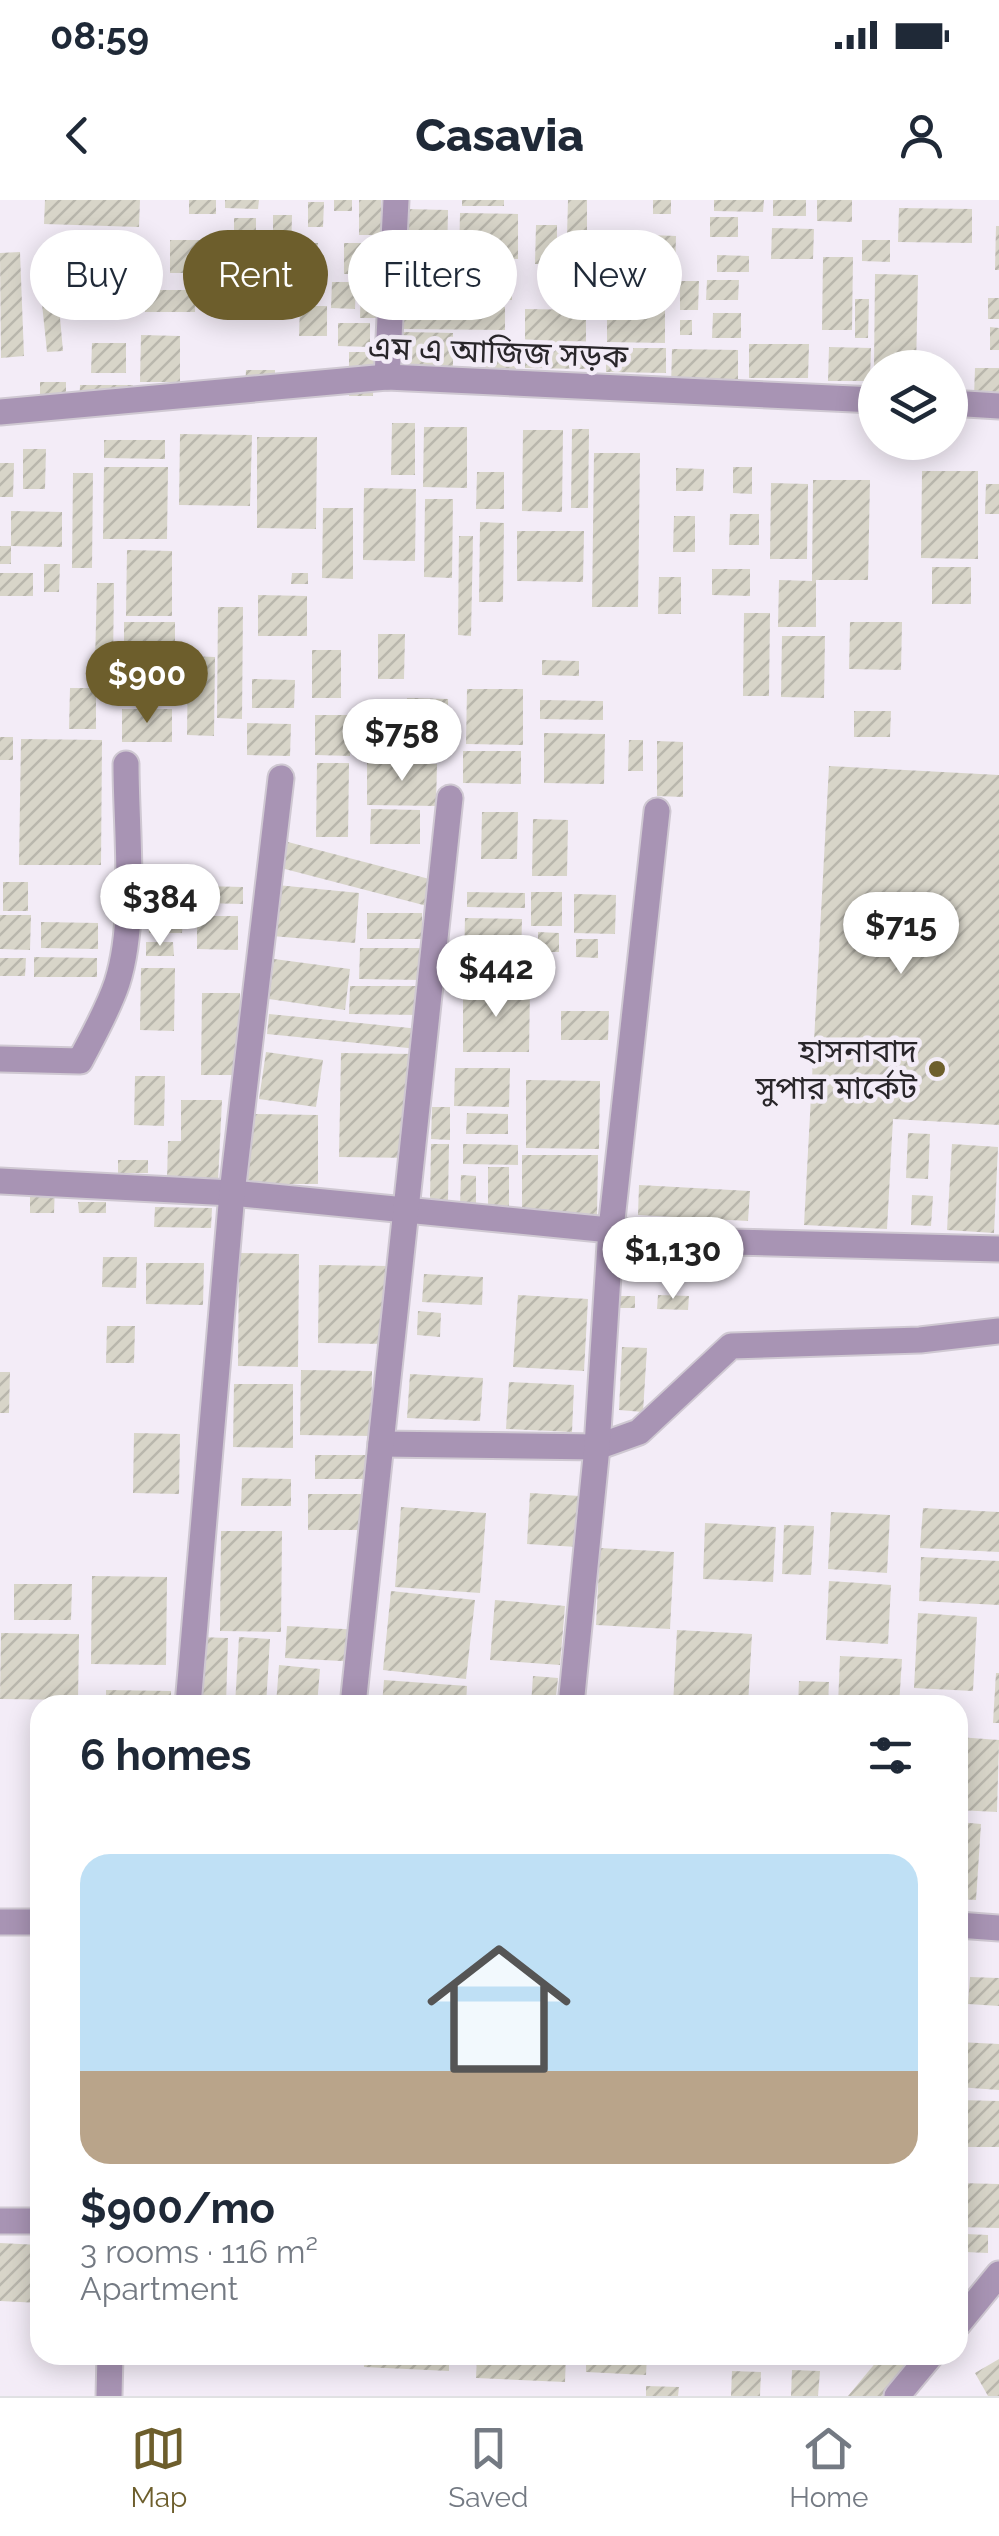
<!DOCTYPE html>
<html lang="en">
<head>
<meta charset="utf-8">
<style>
  body { margin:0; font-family:Raleway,"Noto Sans Bengali",sans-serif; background:#f6f6f7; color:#1f2937; height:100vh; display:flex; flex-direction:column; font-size:38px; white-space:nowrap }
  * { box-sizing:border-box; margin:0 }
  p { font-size:32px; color:#747a83 }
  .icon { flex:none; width:55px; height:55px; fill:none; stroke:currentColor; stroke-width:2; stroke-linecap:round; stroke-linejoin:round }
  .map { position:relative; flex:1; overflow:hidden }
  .sheet { position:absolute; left:30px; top:1495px; width:938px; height:670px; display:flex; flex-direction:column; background:#fff; border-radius:30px; box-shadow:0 5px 25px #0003 }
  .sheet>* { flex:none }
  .banner { position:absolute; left:30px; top:30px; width:940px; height:90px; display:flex; gap:20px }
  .controls { position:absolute; left:858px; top:150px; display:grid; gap:20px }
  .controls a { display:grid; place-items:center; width:110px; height:110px; border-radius:50%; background:#fff; box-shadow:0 5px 25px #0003; font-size:50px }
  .price { position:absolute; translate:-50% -85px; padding:0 22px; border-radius:35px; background:#fff; color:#222; font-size:32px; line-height:65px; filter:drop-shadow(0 2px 5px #0008) }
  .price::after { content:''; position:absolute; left:50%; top:60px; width:30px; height:22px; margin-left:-15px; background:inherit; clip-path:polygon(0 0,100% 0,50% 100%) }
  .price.active { background:#6d5e2c; color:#fff }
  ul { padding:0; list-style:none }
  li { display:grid; align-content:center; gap:20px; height:530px; padding:0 50px }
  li+li { border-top:2px solid #e0e1e3 }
  li span { display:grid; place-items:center; height:310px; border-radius:30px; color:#555 }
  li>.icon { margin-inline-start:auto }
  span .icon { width:180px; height:180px; fill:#fffc; stroke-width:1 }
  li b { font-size:42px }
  h2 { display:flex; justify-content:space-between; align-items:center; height:120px; padding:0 50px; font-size:42px }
  .pill { padding:0 35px; border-radius:45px; background:#fff; box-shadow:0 5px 25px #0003; font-size:35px; line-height:90px }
  .pill.active { background:#6d5e2c; color:#fff }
  .status { display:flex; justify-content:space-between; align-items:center; height:70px; padding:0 50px; background:#fff; direction:ltr }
  .status svg { height:28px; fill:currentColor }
  header { display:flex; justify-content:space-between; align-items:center; height:130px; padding:0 50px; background:#fff; font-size:45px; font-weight:800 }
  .tabs { display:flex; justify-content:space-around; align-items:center; height:140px; border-top:2px solid #e0e1e3; background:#fff; font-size:28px; color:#747a83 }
  .tabs a { display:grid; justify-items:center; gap:5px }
  .tabs .active { color:#6d5e2c }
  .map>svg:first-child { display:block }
  .building { fill:url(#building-hatch) }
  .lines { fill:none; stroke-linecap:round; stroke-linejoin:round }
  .minor-casing { stroke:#cfc8d2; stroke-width:29 }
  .minor { stroke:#a894b4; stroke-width:25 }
  .poi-dot { fill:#6d5e2c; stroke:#f3ecf7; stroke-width:4 }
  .labels { text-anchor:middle; stroke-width:9; stroke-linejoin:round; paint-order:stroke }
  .street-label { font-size:32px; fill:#29262a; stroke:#f3ecf7 }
  .poi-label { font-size:32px; fill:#29262a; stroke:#f3ecf7; text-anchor:end }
</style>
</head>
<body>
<div class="status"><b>08:59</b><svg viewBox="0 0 49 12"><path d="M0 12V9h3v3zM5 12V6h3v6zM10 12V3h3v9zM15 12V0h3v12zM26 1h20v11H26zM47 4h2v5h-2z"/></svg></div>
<header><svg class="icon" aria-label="back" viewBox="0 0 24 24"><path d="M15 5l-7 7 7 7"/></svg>Casavia<svg class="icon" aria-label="person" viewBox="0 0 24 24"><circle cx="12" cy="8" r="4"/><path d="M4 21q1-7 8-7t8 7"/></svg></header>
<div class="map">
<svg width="999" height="2196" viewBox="0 0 999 2196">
  <defs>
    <pattern id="building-hatch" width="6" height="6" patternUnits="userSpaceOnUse" patternTransform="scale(2.5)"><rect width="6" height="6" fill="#d8d5c9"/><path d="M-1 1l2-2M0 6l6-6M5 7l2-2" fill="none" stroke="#b9b7ad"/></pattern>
  </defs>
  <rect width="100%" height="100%" fill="#f3ecf7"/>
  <g class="building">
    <polygon points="45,0 140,0 139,27 44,24"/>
    <rect x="189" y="0" width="27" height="14"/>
    <polygon points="225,0 259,0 258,9 225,8"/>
    <rect x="334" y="0" width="18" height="11"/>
    <rect x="359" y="0" width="22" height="35"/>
    <rect x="462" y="0" width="42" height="6"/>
    <polygon points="568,0 587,0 587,36 567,36"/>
    <rect x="653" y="0" width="18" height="14"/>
    <polygon points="714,0 764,0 763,12 714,11"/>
    <rect x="773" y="0" width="33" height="16"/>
    <polygon points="817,0 852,0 852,22 817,21"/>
    <polygon points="308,2 324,2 323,27 308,27"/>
    <polygon points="899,8 972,9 972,43 898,42"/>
    <polygon points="404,9 448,10 447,64 403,64"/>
    <polygon points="460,13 518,14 518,59 459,58"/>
    <polygon points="273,15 292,15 291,55 273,54"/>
    <rect x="710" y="17" width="28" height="20"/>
    <rect x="234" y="18" width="22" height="12"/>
    <polygon points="536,25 557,25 557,64 535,64"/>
    <polygon points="996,26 999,26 999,70 995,70"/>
    <polygon points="772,28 814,29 813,59 771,59"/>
    <polygon points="650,35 676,36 675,71 649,71"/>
    <rect x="170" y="40" width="31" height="33"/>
    <polygon points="862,40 890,40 890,62 862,61"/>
    <polygon points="299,43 318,43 317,95 298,95"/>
    <rect x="344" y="43" width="35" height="31"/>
    <polygon points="20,52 24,156 1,158 0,53"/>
    <polygon points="717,55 749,56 749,72 717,72"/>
    <polygon points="823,57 853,57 852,130 822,130"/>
    <polygon points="232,58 254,58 254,88 231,88"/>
    <polygon points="55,63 63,151 47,152 38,65"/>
    <polygon points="875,74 918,75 916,168 874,168"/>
    <polygon points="707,80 739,80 738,100 706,100"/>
    <polygon points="680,81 699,81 698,110 680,110"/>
    <polygon points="332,82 356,82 355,109 331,108"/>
    <polygon points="361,85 379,85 378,118 360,118"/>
    <polygon points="476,88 512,89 512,100 476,100"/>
    <polygon points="145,90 196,90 195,112 145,112"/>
    <rect x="988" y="98" width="11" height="21"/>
    <polygon points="855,99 869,99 868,138 855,138"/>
    <polygon points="607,104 665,105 665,143 607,142"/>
    <polygon points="300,106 327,106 327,136 299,136"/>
    <polygon points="403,106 505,107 505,130 403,129"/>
    <polygon points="525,109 586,110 586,169 525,168"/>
    <polygon points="713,113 741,113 741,138 712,138"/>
    <rect x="680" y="120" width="12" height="15"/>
    <polygon points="338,123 370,123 370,147 338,146"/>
    <polygon points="990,127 999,128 999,150 990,150"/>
    <polygon points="403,132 453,133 453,168 403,168"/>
    <polygon points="141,135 180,136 180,182 140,182"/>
    <polygon points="92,143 126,143 126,173 91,173"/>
    <polygon points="749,144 809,144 808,178 749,178"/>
    <polygon points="829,147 871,148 870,181 828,181"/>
    <polygon points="606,148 666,148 666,173 606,172"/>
    <polygon points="672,149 738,150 738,187 671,187"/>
    <polygon points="349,152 374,152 373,196 349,196"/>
    <rect x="485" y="156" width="31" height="31"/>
    <polygon points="975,168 999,168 999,197 974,197"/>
    <polygon points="246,170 275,170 275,191 245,191"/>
    <polygon points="40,182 66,182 66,215 40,214"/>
    <polygon points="80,185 133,185 133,211 79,210"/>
    <polygon points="392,223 415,223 415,275 391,275"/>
    <polygon points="424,227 467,227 467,288 423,287"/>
    <polygon points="572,229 589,229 588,308 571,308"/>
    <polygon points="523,230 563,230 562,312 522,311"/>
    <polygon points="180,234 252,235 250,306 179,305"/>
    <polygon points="257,237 317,237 316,329 257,328"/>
    <polygon points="104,240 165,240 165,259 104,258"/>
    <polygon points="23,249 46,249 45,289 23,289"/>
    <polygon points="594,253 640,253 638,407 592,407"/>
    <polygon points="0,263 14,263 13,297 0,297"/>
    <polygon points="104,267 168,267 167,339 103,339"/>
    <polygon points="733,267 752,267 752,294 733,293"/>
    <polygon points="676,268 704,269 703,291 676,291"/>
    <polygon points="922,271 978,271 978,359 921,358"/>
    <polygon points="477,272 504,272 504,309 476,309"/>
    <polygon points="73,273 93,273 92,368 72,368"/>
    <polygon points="813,280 870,280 868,380 816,380 816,427 778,427 779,380 812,381"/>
    <polygon points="771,283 808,284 807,359 770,359"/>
    <polygon points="986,284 999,284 999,314 985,314"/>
    <polygon points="364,288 416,289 415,361 363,360"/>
    <polygon points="425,299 453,299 452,378 424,377"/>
    <polygon points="323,308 353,308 353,379 322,378"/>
    <polygon points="11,311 62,312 62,347 11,346"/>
    <polygon points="730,314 759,314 759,345 729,345"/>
    <polygon points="674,316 695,316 695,352 673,352"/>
    <polygon points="480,322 504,323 503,402 479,402"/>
    <polygon points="517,331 584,331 583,382 517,381"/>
    <polygon points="459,336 473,336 471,436 458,435"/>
    <rect x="0" y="346" width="11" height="18"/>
    <polygon points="127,350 172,351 172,416 126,416"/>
    <polygon points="44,364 60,364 59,392 44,392"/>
    <rect x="932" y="367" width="39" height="37"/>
    <polygon points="712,369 750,369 750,396 712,395"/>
    <rect x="0" y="373" width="33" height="23"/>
    <polygon points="292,373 308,373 308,384 291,384"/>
    <polygon points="659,377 681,377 681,414 658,414"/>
    <polygon points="97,383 114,383 113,463 95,463"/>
    <polygon points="258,395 307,396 307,436 258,436"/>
    <polygon points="218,407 243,407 242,519 217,518"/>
    <polygon points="744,413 770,413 769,496 743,496"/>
    <polygon points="124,422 175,422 175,465 124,464"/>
    <polygon points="850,422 902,422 901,470 849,469"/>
    <polygon points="378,434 405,434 404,479 378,479"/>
    <polygon points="782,436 825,436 824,498 781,497"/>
    <rect x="312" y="450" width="29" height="48"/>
    <polygon points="188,456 215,457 214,536 187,535"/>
    <polygon points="542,460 579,461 579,476 542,475"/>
    <polygon points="114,469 134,470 134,502 113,502"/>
    <polygon points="149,471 174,472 173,505 148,505"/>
    <polygon points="252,479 295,480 294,508 252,508"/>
    <polygon points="70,488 96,488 96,529 69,529"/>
    <polygon points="467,489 523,489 523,545 466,544"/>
    <polygon points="407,498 448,499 448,515 407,514"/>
    <polygon points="540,500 603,501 603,520 540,519"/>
    <rect x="122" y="509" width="50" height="33"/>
    <polygon points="854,511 891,511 890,537 854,537"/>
    <polygon points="315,515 351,515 350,556 315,555"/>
    <polygon points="387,520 438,521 437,548 386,547"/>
    <polygon points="247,523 291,524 290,556 247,555"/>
    <polygon points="544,533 605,534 604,584 544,583"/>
    <rect x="0" y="537" width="13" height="23"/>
    <polygon points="21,539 102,540 101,665 19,665"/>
    <polygon points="629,540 643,540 643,571 628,571"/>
    <polygon points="657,541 683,542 683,597 657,596"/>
    <polygon points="463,551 521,551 521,584 463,583"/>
    <polygon points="317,563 349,563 348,637 316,637"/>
    <polygon points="367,563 437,564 436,606 367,605"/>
    <polygon points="829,566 999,575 999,925 893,919 887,1029 804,1025"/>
    <polygon points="371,609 420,610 420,644 370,644"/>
    <polygon points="482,612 518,612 517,659 481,659"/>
    <polygon points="533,619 568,620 567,676 532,676"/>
    <polygon points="288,642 437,681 431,707 281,668"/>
    <polygon points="153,681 182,682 182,704 152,703"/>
    <rect x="3" y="682" width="25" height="29"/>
    <polygon points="277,685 359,693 355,743 272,736"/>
    <polygon points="203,686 243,687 243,704 203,703"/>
    <polygon points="467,692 525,693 525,708 467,707"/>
    <rect x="531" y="692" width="31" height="34"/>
    <polygon points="574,694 616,695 615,734 574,733"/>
    <rect x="367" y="713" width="55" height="26"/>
    <polygon points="0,715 31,715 30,750 0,749"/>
    <polygon points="197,716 238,716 238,750 197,749"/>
    <polygon points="149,717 183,717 182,733 149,733"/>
    <polygon points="465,718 522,719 521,760 464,759"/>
    <polygon points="41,722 98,723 98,749 41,748"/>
    <polygon points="538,732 559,733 559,752 538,752"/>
    <polygon points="576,739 598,739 598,758 576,757"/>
    <polygon points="146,742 173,742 174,756 146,756"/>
    <polygon points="360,748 423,748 422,780 359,779"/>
    <polygon points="34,757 97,758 97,777 34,777"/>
    <polygon points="0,758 26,758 25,776 0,776"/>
    <polygon points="274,759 350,769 345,810 269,799"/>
    <polygon points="141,768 175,768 174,831 140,830"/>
    <polygon points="350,786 420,786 420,815 349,814"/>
    <polygon points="463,787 530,788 529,852 463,852"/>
    <polygon points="202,793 240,793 239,875 201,875"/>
    <polygon points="561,811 609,811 608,840 561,840"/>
    <polygon points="269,814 420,829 418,849 267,834"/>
    <polygon points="266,852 323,860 316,907 259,899"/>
    <polygon points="341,853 417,854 415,958 339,957"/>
    <polygon points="455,868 510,868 509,907 454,906"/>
    <polygon points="135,876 165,876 164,926 134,925"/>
    <polygon points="526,880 600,881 599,949 526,948"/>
    <polygon points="181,900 222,900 218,981 167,980 168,941 181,941"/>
    <polygon points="432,907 450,907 450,940 431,939"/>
    <polygon points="467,913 508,914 508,934 466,934"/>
    <polygon points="247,914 318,915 318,984 246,984"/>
    <polygon points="908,933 930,934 928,979 906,978"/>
    <polygon points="431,944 449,944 448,1000 430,1000"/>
    <polygon points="463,944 518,945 518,965 463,964"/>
    <polygon points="952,944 998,947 994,1033 947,1030"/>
    <polygon points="522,955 598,955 597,1017 522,1017"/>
    <rect x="118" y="960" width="30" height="13"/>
    <rect x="488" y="967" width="21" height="51"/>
    <polygon points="461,975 476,976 476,1006 460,1006"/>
    <polygon points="30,984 55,985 54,1013 30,1013"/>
    <polygon points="639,985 750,991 748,1021 638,1015"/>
    <polygon points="912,995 933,996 931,1026 911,1025"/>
    <polygon points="78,1002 106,1002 106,1013 79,1013"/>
    <polygon points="155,1007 212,1008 211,1028 154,1027"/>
    <polygon points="239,1053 299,1054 298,1167 238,1166"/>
    <polygon points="103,1057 137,1057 136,1088 102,1087"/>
    <polygon points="146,1063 204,1063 203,1105 146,1104"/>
    <polygon points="319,1065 389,1066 388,1144 318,1143"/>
    <polygon points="424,1074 483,1077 482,1105 422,1102"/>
    <polygon points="518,1095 588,1099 584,1171 513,1167"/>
    <polygon points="658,1095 689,1096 688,1110 657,1109"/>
    <rect x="618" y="1096" width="17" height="12"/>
    <polygon points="418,1111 441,1113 440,1137 417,1135"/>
    <polygon points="107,1126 135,1126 134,1163 106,1163"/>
    <polygon points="622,1147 647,1148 643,1212 619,1210"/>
    <polygon points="301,1170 372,1171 371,1236 300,1235"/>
    <polygon points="0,1172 10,1172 9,1213 0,1213"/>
    <polygon points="410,1174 483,1178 480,1221 407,1218"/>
    <polygon points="509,1182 574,1185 572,1232 506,1229"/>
    <polygon points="234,1184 293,1184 293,1248 233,1247"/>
    <polygon points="134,1233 180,1234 179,1294 133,1293"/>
    <rect x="315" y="1255" width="56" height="24"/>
    <polygon points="242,1278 291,1279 291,1306 241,1306"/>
    <polygon points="530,1293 580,1296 578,1347 527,1344"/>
    <rect x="308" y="1294" width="68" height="36"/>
    <polygon points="401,1307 486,1313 480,1393 395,1387"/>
    <polygon points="923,1308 999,1312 999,1352 920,1348"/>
    <polygon points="831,1312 890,1315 887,1373 828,1369"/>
    <polygon points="705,1323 776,1327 773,1382 703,1379"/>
    <polygon points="784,1325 814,1326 811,1375 782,1374"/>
    <polygon points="221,1331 282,1331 281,1432 220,1431"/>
    <polygon points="600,1348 674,1352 670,1429 596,1425"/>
    <polygon points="921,1357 999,1361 999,1405 919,1401"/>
    <polygon points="92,1376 167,1377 166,1465 91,1464"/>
    <polygon points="829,1381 891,1385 888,1444 826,1440"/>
    <polygon points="14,1384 72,1384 71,1420 14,1420"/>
    <polygon points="391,1391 475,1400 466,1479 383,1470"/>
    <polygon points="495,1400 565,1406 560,1465 490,1460"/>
    <polygon points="918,1413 977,1417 973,1491 914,1488"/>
    <polygon points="287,1426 362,1430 360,1462 285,1458"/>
    <polygon points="677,1430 752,1434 748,1505 673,1505"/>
    <polygon points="1,1433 79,1434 78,1500 0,1499"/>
    <polygon points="199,1437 228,1438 226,1505 197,1505"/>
    <polygon points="239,1437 270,1439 266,1505 235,1505"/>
    <polygon points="840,1456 902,1459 899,1505 838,1505"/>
    <polygon points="279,1465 320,1469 317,1505 276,1505"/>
    <polygon points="996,1473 999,1473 999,1523 993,1523"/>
    <polygon points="533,1476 558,1478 555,1505 531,1505"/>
    <polygon points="384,1480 467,1486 466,1505 382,1505"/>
    <polygon points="799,1481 829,1482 828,1505 798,1505"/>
    <polygon points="106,1490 171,1491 171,1505 106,1505"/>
    <polygon points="958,1537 999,1540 997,1612 958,1610"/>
    <polygon points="958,1622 981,1624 976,1700 958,1699"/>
    <polygon points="32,1636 40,1636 40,1714 31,1714"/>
    <polygon points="970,1777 999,1778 999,1806 968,1804"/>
    <polygon points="958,1842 999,1844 999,1890 958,1887"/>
    <polygon points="958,1900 999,1901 999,1947 958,1947"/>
    <polygon points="958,1983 999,1984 999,2028 958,2027"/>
    <polygon points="966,2034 988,2035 988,2053 965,2052"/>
    <polygon points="0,2043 40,2045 40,2103 0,2101"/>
    <polygon points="365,2155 449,2155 449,2171 364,2167"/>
    <polygon points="477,2155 566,2155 565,2182 476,2178"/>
    <polygon points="586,2155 647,2155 646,2175 586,2172"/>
    <polygon points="882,2155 909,2155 920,2164 893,2196 848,2196"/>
    <polygon points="999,2159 999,2196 988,2196 975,2173"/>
    <polygon points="792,2170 820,2171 818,2196 791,2196"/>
    <polygon points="732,2171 761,2172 760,2196 731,2196"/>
    <polygon points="646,2186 679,2187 678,2196 646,2196"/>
  </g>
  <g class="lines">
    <defs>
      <g id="minor">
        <polyline points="387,177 396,0"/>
        <polyline points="950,203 999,206"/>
        <polyline points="0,212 387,177 875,200"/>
        <path d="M0,859L80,861C93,836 108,810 117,783C137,721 126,630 126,564"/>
        <polyline points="0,981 232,993 732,1042 999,1049"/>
        <polyline points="381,1244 597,1247 639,1232 731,1146 920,1140 999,1131"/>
        <polyline points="188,1505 232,993 281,578"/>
        <polyline points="353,1505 450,598"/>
        <polyline points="571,1505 597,1247 611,1029 657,611"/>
        <polyline points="0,1722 40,1722"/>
        <polyline points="958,1725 999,1728"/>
        <polyline points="0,2021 40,2021"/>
        <polyline points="958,2124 999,2074"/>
        <polyline points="109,2196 110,2155"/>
        <polyline points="897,2196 931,2155"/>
      </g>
    </defs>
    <use href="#minor" class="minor-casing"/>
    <use href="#minor" class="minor"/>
  </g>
  <circle class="poi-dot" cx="937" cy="869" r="10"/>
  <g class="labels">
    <g class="street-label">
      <text transform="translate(498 152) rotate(2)" y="11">এম এ আজিজ সড়ক</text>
    </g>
    <g class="poi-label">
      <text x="917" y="862">হাসনাবাদ<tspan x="917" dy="37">সুপার মার্কেট</tspan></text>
    </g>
  </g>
</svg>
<div class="controls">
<a><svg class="icon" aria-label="layers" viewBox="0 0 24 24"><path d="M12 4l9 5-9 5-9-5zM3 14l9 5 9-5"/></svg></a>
</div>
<b class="price active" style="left:147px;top:526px">$900</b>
<b class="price" style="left:402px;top:584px">$758</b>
<b class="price" style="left:160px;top:749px">$384</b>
<b class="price" style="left:901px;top:777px">$715</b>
<b class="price" style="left:496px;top:820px">$442</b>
<b class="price" style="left:673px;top:1102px">$1,130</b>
<div class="banner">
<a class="pill">Buy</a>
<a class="pill active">Rent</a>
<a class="pill">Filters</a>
<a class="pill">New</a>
</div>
<section class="sheet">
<h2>6 homes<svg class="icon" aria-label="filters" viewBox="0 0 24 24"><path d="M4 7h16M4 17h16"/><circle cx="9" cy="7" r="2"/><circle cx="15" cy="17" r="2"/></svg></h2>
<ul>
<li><span style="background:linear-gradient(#bfe0f5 70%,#b9a48a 0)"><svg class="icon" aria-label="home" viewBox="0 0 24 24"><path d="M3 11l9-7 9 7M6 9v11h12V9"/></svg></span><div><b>$900/mo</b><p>3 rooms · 116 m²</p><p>Apartment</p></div></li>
</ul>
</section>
</div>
<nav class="tabs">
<a class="active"><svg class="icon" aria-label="map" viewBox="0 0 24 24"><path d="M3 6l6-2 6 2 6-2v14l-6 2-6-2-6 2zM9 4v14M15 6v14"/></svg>Map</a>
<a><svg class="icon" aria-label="saved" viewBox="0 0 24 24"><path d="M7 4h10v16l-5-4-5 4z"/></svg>Saved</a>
<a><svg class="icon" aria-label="home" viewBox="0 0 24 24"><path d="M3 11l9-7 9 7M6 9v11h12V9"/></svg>Home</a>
</nav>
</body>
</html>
